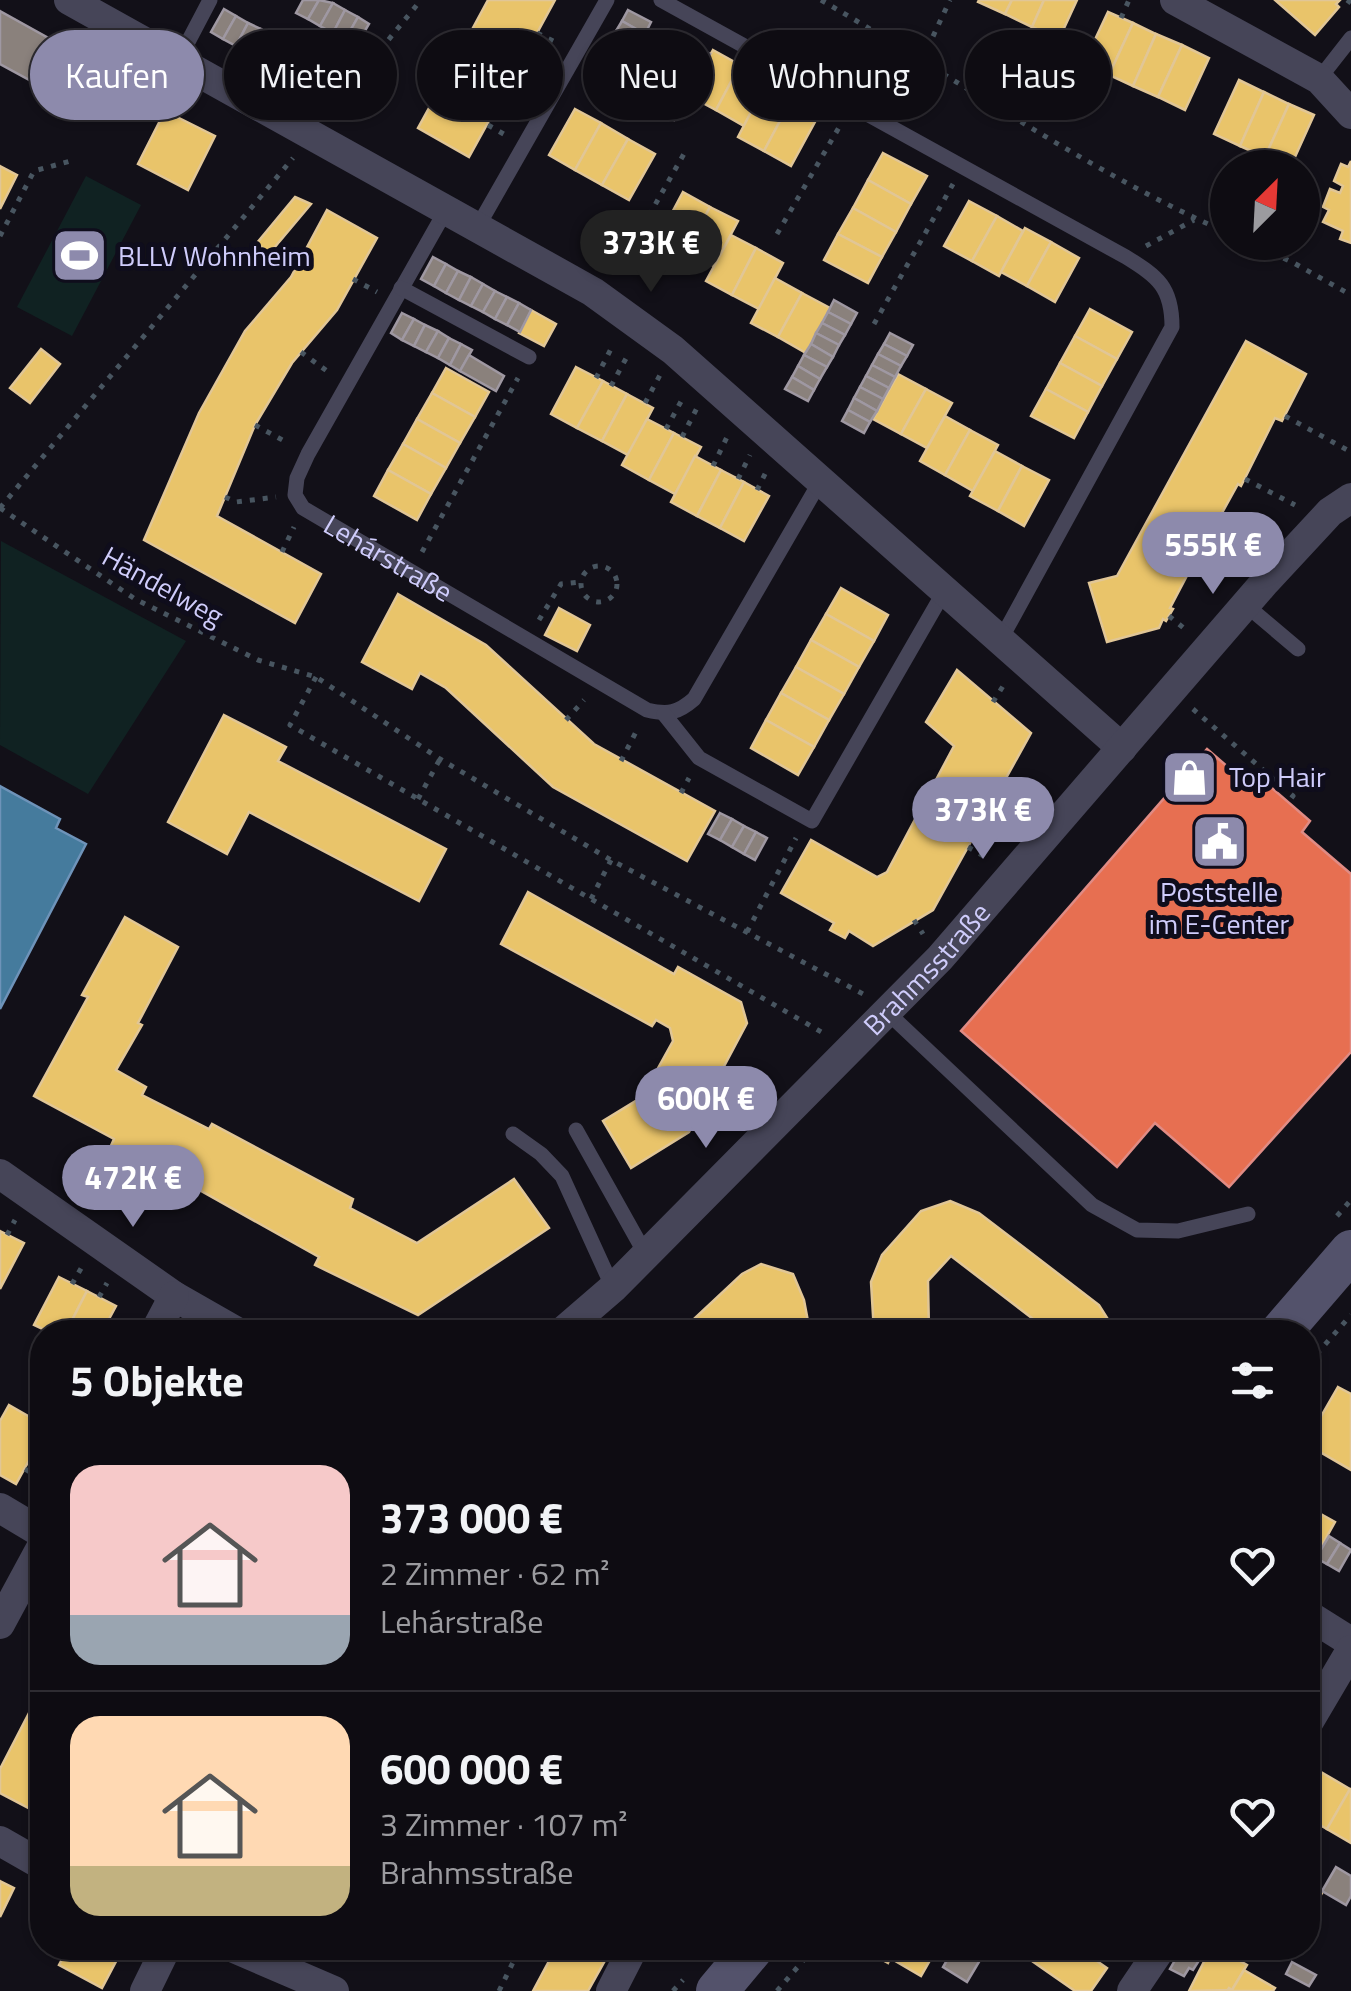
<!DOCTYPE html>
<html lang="de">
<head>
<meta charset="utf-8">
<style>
  body { margin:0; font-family:"Titillium Web",sans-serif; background:#17151b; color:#f1f3f6; height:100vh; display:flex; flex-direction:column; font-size:38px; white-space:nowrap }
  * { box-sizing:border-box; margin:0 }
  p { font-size:32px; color:#9b9b9f }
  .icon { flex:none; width:55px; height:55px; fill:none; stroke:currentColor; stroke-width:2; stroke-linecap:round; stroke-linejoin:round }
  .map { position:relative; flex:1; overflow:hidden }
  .panel { position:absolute; left:30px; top:1320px; width:1290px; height:640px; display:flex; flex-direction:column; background:#0e0c12; border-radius:40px; box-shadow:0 2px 8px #0004,0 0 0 2px #2e2c32 }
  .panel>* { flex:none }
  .top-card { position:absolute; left:30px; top:30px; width:1292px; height:90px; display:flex; gap:20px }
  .needle { width:65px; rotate:24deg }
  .buttons { position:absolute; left:1210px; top:150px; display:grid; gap:20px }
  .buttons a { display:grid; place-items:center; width:110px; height:110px; border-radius:50%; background:#0e0c12; box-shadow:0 2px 8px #0004,0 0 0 2px #2e2c32; font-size:50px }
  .price { position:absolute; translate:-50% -85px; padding:0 22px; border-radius:35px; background:#8d8aac; color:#fff; font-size:32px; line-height:65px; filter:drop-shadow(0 2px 5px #0008) }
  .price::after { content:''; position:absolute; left:50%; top:60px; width:30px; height:22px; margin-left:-15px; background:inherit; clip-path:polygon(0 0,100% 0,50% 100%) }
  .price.current { background:#222; color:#fff }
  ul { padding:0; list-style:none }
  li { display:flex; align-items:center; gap:30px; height:250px; padding:0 40px }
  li+li { border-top:2px solid #2e2c32 }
  li span { display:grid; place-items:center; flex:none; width:280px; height:200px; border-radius:30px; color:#555 }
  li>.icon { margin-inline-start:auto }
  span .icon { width:120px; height:120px; fill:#fffc; stroke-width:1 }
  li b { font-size:42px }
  h2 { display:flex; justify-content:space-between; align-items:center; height:120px; padding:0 40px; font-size:42px }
  .chip { padding:0 35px; border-radius:45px; background:#0e0c12; box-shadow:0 2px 8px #0004,0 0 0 2px #2e2c32; font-size:35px; line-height:90px }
  .chip.current { background:#8d8aac; color:#fff }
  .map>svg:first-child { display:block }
  .green { fill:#102222 }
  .homes { fill:#e9c46a; stroke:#e1c696; stroke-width:2.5 }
  .shops { fill:#e76f51; stroke:#e08b84; stroke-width:2.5 }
  .public { fill:#457b9d; stroke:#6e93b9; stroke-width:2.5 }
  .industry { fill:#8a817c; stroke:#9f98a2; stroke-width:2.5 }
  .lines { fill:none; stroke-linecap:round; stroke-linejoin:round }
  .path { stroke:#485560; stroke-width:5; stroke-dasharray:5 8; stroke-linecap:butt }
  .lane { stroke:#464558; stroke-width:15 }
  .street { stroke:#464558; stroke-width:30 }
  .secondary { stroke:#53526b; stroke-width:42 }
  .labels { text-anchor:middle; stroke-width:10; stroke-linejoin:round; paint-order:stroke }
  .poi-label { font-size:28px; fill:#cfccfb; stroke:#0f0d1c; text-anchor:start }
  .street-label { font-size:28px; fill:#cfccfb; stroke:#0f0d1c }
</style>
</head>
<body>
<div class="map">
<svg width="1351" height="1991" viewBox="0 0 1351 1991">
  <rect width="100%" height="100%" fill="#121018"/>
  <g class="green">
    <polygon points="86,176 141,205 72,336 17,307"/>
    <polygon points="1,541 186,641 88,794 0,745"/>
  </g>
  <g class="homes">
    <polygon points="488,0 555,0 512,79 461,50"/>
    <polygon points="979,0 1012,0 1005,14 978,2"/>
    <polygon points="1012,0 1044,0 1032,27 1005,14"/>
    <polygon points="1044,0 1077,0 1059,39 1032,27"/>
    <polygon points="1275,0 1340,0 1336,4 1339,7 1315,35"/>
    <polygon points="1108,12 1133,23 1109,75 1084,63"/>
    <polygon points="1133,23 1156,34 1133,86 1109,75"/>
    <polygon points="1156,34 1182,45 1158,97 1133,86"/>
    <polygon points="1182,45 1209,58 1185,110 1158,97"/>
    <polygon points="461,50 512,79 469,157 418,128"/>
    <polygon points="713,50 740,65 716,110 688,95"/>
    <polygon points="740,65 768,80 744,126 716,110"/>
    <polygon points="1239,80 1264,92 1240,146 1214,134"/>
    <polygon points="762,91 788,106 764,151 738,137"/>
    <polygon points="1264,92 1289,104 1265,157 1240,146"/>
    <polygon points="1289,104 1314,115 1290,168 1286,168 1265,157"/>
    <polygon points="788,106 816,120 791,166 764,151"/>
    <polygon points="575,109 601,123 575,170 549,155"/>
    <polygon points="165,111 215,136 188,190 138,164"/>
    <polygon points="601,123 628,139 602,185 575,170"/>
    <polygon points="628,139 655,154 629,200 602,185"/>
    <polygon points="883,153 927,176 911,204 868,180"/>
    <polygon points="1351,161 1351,243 1340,239 1343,231 1323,222 1329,210 1323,207 1330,189 1340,193 1343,186 1334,181 1341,164 1348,167"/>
    <polygon points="0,166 17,175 0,209"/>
    <polygon points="868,180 911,204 896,232 853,208"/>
    <polygon points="683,192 710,207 686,252 659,237"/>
    <polygon points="295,197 311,204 269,254 257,243"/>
    <polygon points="969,201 997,216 972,261 944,246"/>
    <polygon points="710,207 738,221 714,266 686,252"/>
    <polygon points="853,208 896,232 882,257 838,234"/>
    <polygon points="327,210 377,238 337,310 292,363 255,425 217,516 321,574 295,623 144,540 199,413 245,331 291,277"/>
    <polygon points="997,216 1023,231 999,276 972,261"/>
    <polygon points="1025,228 1051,242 1027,286 1001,272"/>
    <polygon points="838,234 882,257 868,283 824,260"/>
    <polygon points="731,235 756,248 732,295 706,281"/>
    <polygon points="1051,242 1079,258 1055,302 1027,286"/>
    <polygon points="756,248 783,263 759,309 732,295"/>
    <polygon points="775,278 802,293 778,337 751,323"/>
    <polygon points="802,293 830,308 806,353 778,337"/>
    <polygon points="1090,309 1132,332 1117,359 1075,336"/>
    <polygon points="531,310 556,324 544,346 519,333"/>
    <polygon points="1075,336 1117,359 1102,386 1060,363"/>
    <polygon points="1246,341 1306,374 1282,421 1275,418 1241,486 1238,484 1207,540 1210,542 1207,547 1204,553 1200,551 1170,608 1173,609 1166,621 1163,619 1159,628 1107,642 1089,583 1117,576"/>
    <polygon points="41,349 60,364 30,403 10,388"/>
    <polygon points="1060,363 1102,386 1088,412 1046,389"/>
    <polygon points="576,367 603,381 577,428 551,414"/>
    <polygon points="446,368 489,392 475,417 432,393"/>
    <polygon points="898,374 926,389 901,434 873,419"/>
    <polygon points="603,381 627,394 602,441 577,428"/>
    <polygon points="926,389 952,403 927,448 901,434"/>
    <polygon points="1046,389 1088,412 1074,438 1031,416"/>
    <polygon points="432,393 475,417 460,443 417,419"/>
    <polygon points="627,394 653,408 628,455 602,441"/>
    <polygon points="945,416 970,430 945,475 920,461"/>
    <polygon points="417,419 460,443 446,468 403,444"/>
    <polygon points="647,419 674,433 649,480 622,465"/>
    <polygon points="970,430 998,445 973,491 945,475"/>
    <polygon points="674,433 701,447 675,494 649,480"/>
    <polygon points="403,444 446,468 431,494 388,470"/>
    <polygon points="995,451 1022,466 998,511 970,496"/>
    <polygon points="695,456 721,470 697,516 671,502"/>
    <polygon points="1022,466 1049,480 1024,526 998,511"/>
    <polygon points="388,470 431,494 417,520 374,496"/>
    <polygon points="721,470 744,482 720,528 697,516"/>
    <polygon points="744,482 769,496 744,541 720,528"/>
    <polygon points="841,588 888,615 874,641 826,614"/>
    <polygon points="398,594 486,645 594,744 715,811 687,861 553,787 446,688 420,673 412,689 362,662"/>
    <polygon points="559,608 590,625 577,651 545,635"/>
    <polygon points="826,614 874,641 859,667 811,640"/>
    <polygon points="811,640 859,667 844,694 796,667"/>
    <polygon points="796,667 844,694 829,720 781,693"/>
    <polygon points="957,670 1031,733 933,910 873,946 849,931 845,938 830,930 834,923 781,893 811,840 877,877 887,872 954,746 926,722"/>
    <polygon points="781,693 829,720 814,747 766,720"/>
    <polygon points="224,715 286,747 278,761 446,849 419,901 249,812 227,854 168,822"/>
    <polygon points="766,720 814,747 798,775 751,748"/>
    <polygon points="528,892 674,974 678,967 741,1002 747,1023 689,1132 631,1168 603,1121 642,1097 673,1041 670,1028 656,1020 652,1026 501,944"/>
    <polygon points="125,917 178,947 138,1023 142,1025 116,1070 146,1087 142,1095 209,1129 212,1124 353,1199 350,1208 417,1243 514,1179 549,1228 418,1315 315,1265 319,1257 185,1182 181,1189 109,1150 114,1139 34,1096 88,997 82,995"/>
    <polygon points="950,1201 979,1213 1099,1305 1116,1332 1050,1332 951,1256 928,1281 929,1332 874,1332 871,1282 882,1255 921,1211"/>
    <polygon points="0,1231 24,1243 0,1289"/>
    <polygon points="761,1264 793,1274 804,1300 810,1332 680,1332 742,1274"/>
    <polygon points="59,1277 87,1291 66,1332 49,1332 34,1325"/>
    <polygon points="87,1291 116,1306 102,1332 66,1332"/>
    <polygon points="1338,1387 1351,1394 1351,1470 1308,1445 1308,1439"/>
    <polygon points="9,1405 42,1424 42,1437 16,1484 0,1475 0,1421"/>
    <polygon points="1310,1508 1335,1522 1316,1556 1308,1552"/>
    <polygon points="42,1699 42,1798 36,1812 0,1793 0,1769 29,1713 34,1716"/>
    <polygon points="1321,1772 1350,1789 1327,1829 1308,1818 1308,1795"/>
    <polygon points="1350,1789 1351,1789 1351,1843 1327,1829"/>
    <polygon points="0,1881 14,1888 0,1917"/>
    <polygon points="1308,1884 1322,1893 1308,1919"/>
    <polygon points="68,1948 118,1948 122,1950 102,1988 59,1965"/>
    <polygon points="556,1948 612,1948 588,1991 533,1991"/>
    <polygon points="873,1948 937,1948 921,1976 890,1958 888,1963 870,1953"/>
    <polygon points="1022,1948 1078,1948 1107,1968 1091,1991 1075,1991 1019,1952"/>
    <polygon points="1211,1948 1217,1948 1247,1965 1232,1990 1189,1991"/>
    <polygon points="1244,1970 1275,1988 1273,1991 1227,1991 1229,1988 1232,1990"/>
  </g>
  <polygon class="shops" points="1207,749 1257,792 1265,782 1310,821 1302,832 1351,874 1351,1052 1229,1187 1155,1123 1117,1167 961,1031"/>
  <polygon class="public" points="0,786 60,819 56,828 86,844 0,1009"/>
  <g class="industry">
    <polygon points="303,0 319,0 308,19 296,13"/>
    <polygon points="319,0 333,3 320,26 308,19"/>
    <polygon points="333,3 345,10 333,33 320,26"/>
    <polygon points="224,9 236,16 223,39 211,32"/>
    <polygon points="345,10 358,17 345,40 333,33"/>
    <polygon points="628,10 651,22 645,34 622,21"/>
    <polygon points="0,11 79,55 57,95 0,64"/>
    <polygon points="236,16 248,23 236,46 223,39"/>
    <polygon points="358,17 369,24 356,46 345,40"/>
    <polygon points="622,21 645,34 639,44 616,31"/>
    <polygon points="248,23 261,29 248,52 236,46"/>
    <polygon points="261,29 272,36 259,59 248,52"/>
    <polygon points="616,31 639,44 633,54 610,42"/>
    <polygon points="272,36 284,43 271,65 259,59"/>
    <polygon points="610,42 633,54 627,66 604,53"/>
    <polygon points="688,42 710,54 704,66 682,53"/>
    <polygon points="284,43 296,50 283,72 271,65"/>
    <polygon points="296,50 309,56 296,79 283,72"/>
    <polygon points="604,53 627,66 621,76 598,64"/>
    <polygon points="682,53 704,66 698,76 675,64"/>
    <polygon points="309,56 321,63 308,86 296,79"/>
    <polygon points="598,64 621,76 615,88 592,75"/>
    <polygon points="675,64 698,76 692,87 669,75"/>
    <polygon points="669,75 692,87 686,98 663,85"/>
    <polygon points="663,85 686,98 680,109 657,97"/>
    <polygon points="657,97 680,109 674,120 651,108"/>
    <polygon points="433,257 446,264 434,286 421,279"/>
    <polygon points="446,264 458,271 446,293 434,286"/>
    <polygon points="458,271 471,277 459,300 446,293"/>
    <polygon points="471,277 483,284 471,306 459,300"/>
    <polygon points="483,284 495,291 483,312 471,306"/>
    <polygon points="495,291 507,297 495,319 483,312"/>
    <polygon points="507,297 519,303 507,325 495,319"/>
    <polygon points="834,300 857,313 851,324 828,312"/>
    <polygon points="519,303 531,310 520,332 507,325"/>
    <polygon points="828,312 851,324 845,335 822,323"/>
    <polygon points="402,313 414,319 402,340 391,333"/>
    <polygon points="414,319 425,325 414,346 402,340"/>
    <polygon points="822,323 845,335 839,345 816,333"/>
    <polygon points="425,325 438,331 426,352 414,346"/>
    <polygon points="438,331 449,338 438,358 426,352"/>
    <polygon points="816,333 839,345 833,357 811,344"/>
    <polygon points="890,333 913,345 907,356 884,344"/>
    <polygon points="449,338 461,344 450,365 438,358"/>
    <polygon points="461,344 472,350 460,371 450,365"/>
    <polygon points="811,344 833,357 827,367 804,355"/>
    <polygon points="884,344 907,356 901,366 878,354"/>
    <polygon points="878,354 901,366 895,377 872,365"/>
    <polygon points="469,355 504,376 496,391 460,371"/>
    <polygon points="804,355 827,367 820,379 798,366"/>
    <polygon points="872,365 895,377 889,388 866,376"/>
    <polygon points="798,366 820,379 814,390 792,377"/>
    <polygon points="866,376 889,388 883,399 860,387"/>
    <polygon points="792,377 814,390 808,401 785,389"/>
    <polygon points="860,387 883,399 877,411 854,398"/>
    <polygon points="854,398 877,411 870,422 848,410"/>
    <polygon points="848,410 870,422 864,433 842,421"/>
    <polygon points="720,813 732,819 720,840 708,834"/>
    <polygon points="732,819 744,826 732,847 720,840"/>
    <polygon points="744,826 756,832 744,854 732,847"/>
    <polygon points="756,832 767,838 755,860 744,854"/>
    <polygon points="1329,1536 1340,1543 1327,1564 1316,1558"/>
    <polygon points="1340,1543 1351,1550 1339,1571 1327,1564"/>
    <polygon points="1336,1867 1351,1876 1351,1896 1346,1905 1322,1891"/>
    <polygon points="954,1948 981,1948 986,1950 967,1982 943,1967"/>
    <polygon points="1182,1948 1207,1948 1193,1970 1189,1968 1184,1976 1170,1969"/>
    <polygon points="1292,1962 1316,1975 1309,1986 1286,1974"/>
  </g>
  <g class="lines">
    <g class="path">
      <path d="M821,0C956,78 1085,170 1228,233"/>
      <polyline points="1347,0 1351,3"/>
      <polyline points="1121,18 1129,0"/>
      <polyline points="537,33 557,43"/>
      <polyline points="900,107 950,0"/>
      <polyline points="331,110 421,0"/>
      <polyline points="488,125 507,136"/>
      <polyline points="777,234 841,124"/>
      <polyline points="0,236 34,171 74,160"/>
      <polyline points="1248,242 1292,262 1351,295"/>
      <polyline points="1146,246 1194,220"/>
      <polyline points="617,272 685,152"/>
      <polyline points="353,279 377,292"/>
      <polyline points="874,324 953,184"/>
      <polyline points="301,352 331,374"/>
      <polyline points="596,378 613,345"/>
      <polyline points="611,386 629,353"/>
      <polyline points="645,403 660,375"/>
      <polyline points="1285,416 1351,452"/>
      <polyline points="255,425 288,443"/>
      <polyline points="666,429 684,396"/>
      <polyline points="682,437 697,408"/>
      <polyline points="713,466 727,437"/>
      <polyline points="738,479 750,455"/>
      <polyline points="1245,479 1295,505"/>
      <polyline points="757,490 767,470"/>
      <polyline points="225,497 236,502 276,497"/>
      <polyline points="0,508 135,599 258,660 316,677 440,759 611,860 865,995"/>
      <polyline points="0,508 293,158"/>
      <polyline points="1207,547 1239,567"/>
      <polyline points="282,552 294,527"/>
      <polyline points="422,552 518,378"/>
      <circle cx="599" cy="584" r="18"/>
      <polyline points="1169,616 1186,630"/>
      <polyline points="539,620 561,584 581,582"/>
      <polyline points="316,677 290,725 823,1033 825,1030"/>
      <polyline points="993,702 1005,683"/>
      <polyline points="1193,709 1293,796 1288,802"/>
      <polyline points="566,720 584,700"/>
      <polyline points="621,761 638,728"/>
      <polyline points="1002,786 1035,804"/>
      <polyline points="681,793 689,778"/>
      <polyline points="418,799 440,759"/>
      <polyline points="968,847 987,858"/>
      <polyline points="591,899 611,860"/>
      <polyline points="914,920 923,934"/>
      <polyline points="747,932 796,838"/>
      <polyline points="1337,1216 1351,1200"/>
      <polyline points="7,1235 15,1220"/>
      <polyline points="72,1284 83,1265"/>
      <polyline points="99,1297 107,1283"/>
      <polyline points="1308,1364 1351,1315"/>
      <polyline points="38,1445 42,1447"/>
      <polyline points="25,1469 42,1479"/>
      <polyline points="499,1991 517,1954 507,1948"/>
      <polyline points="673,1991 683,1980"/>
      <polyline points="777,1991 814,1948"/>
    </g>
    <g class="lane">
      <path d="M661,0L1126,257C1158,277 1172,287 1172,327L1001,639"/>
      <polyline points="178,61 210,0"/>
      <polyline points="1319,79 1351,38"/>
      <path id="s1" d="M446,210L308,454L297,478L295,495L303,508L647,710C668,715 678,713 694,699L821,480"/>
      <polyline points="477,228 607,0"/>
      <polyline points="401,288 529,357"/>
      <polyline points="1246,605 1298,649"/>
      <polyline points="664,714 699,758 812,821 945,590"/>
      <polyline points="887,1012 1092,1205 1137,1230 1178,1231 1248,1214"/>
      <polyline points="576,1130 646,1255"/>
      <polyline points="513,1134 541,1154 562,1176 613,1288"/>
    </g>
    <g class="street">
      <polyline points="69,0 593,292 673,350 1122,748"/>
      <polyline points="1175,0 1319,79 1351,114"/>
      <polyline points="0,1174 174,1296 237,1332"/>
      <polyline points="155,1332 174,1296"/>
      <path id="s2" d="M562,1332L613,1288L940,958L1265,582L1330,512L1351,498"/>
      <polyline points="0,1508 42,1533"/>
      <polyline points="1308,1615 1351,1642"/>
      <polyline points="0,1624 42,1546"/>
      <polyline points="1308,1723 1351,1650"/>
      <polyline points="0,1841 42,1865"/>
      <polyline points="234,1948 334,1991"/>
      <polyline points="145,1991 166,1948"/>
      <polyline points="611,1991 633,1948"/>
      <polyline points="1132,1991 1161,1948"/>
    </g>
    <g class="secondary">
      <polyline points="1281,1332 1351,1251"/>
      <polyline points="717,1991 753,1948"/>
    </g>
  </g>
  <defs>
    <symbol id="stadium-square" viewBox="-11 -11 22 22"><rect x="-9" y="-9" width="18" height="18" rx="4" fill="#8d8aac" stroke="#0f0d1c"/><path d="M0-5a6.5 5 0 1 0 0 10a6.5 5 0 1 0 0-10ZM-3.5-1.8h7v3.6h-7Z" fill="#fff"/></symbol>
    <symbol id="shop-square" viewBox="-11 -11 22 22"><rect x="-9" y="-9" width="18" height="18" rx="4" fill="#8d8aac" stroke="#0f0d1c"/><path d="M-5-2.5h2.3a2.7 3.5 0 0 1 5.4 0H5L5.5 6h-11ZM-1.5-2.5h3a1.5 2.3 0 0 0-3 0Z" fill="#fff"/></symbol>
    <symbol id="civic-square" viewBox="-11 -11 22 22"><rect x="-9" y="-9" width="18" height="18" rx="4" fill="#8d8aac" stroke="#0f0d1c"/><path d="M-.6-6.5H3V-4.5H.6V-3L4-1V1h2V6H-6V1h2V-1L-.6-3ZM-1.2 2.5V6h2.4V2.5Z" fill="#fff"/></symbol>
  </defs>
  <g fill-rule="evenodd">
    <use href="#stadium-square" x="48" y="224" width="63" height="63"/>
    <use href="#shop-square" x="1158" y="746" width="63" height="63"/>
    <use href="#civic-square" x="1188" y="810" width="63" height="63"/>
  </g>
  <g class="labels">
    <g class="poi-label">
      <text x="118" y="266">BLLV Wohnheim</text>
      <text x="1229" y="787">Top Hair</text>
      <text x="1219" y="902" text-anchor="middle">Poststelle<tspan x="1219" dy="32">im E-Center</tspan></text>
    </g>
    <g class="street-label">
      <text dy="10" stroke="none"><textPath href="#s1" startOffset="438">Lehárstraße</textPath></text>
      <text transform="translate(163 586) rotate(29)" y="10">Händelweg</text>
      <text dy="10" stroke="none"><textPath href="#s2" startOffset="515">Brahmsstraße</textPath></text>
    </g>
  </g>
</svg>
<div class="buttons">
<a><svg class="needle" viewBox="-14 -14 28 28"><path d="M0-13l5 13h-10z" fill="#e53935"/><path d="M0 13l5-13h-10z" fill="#9b9b9f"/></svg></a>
</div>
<b class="price current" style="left:651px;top:295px">373K €</b>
<b class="price" style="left:1213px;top:597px">555K €</b>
<b class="price" style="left:983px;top:862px">373K €</b>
<b class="price" style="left:706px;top:1151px">600K €</b>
<b class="price" style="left:133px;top:1230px">472K €</b>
<div class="top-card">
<a class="chip current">Kaufen</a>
<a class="chip">Mieten</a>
<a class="chip">Filter</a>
<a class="chip">Neu</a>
<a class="chip">Wohnung</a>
<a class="chip">Haus</a>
</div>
<section class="panel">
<h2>5 Objekte<svg class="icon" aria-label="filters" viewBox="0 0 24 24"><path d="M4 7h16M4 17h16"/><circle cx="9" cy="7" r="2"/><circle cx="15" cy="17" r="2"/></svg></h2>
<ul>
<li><span style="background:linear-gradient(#f6c9c9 75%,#9aa5b1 0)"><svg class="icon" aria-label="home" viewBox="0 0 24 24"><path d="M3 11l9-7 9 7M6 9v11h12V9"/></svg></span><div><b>373 000 €</b><p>2 Zimmer · 62 m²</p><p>Lehárstraße</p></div><svg class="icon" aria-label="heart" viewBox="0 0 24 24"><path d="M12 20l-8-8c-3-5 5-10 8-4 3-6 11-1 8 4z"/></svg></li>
<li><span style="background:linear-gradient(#ffd9b3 75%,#c2b280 0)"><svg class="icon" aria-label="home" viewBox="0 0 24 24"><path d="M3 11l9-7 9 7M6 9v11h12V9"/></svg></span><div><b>600 000 €</b><p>3 Zimmer · 107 m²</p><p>Brahmsstraße</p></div><svg class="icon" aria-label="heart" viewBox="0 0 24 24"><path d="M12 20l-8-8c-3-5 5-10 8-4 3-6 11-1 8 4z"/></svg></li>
</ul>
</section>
</div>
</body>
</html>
